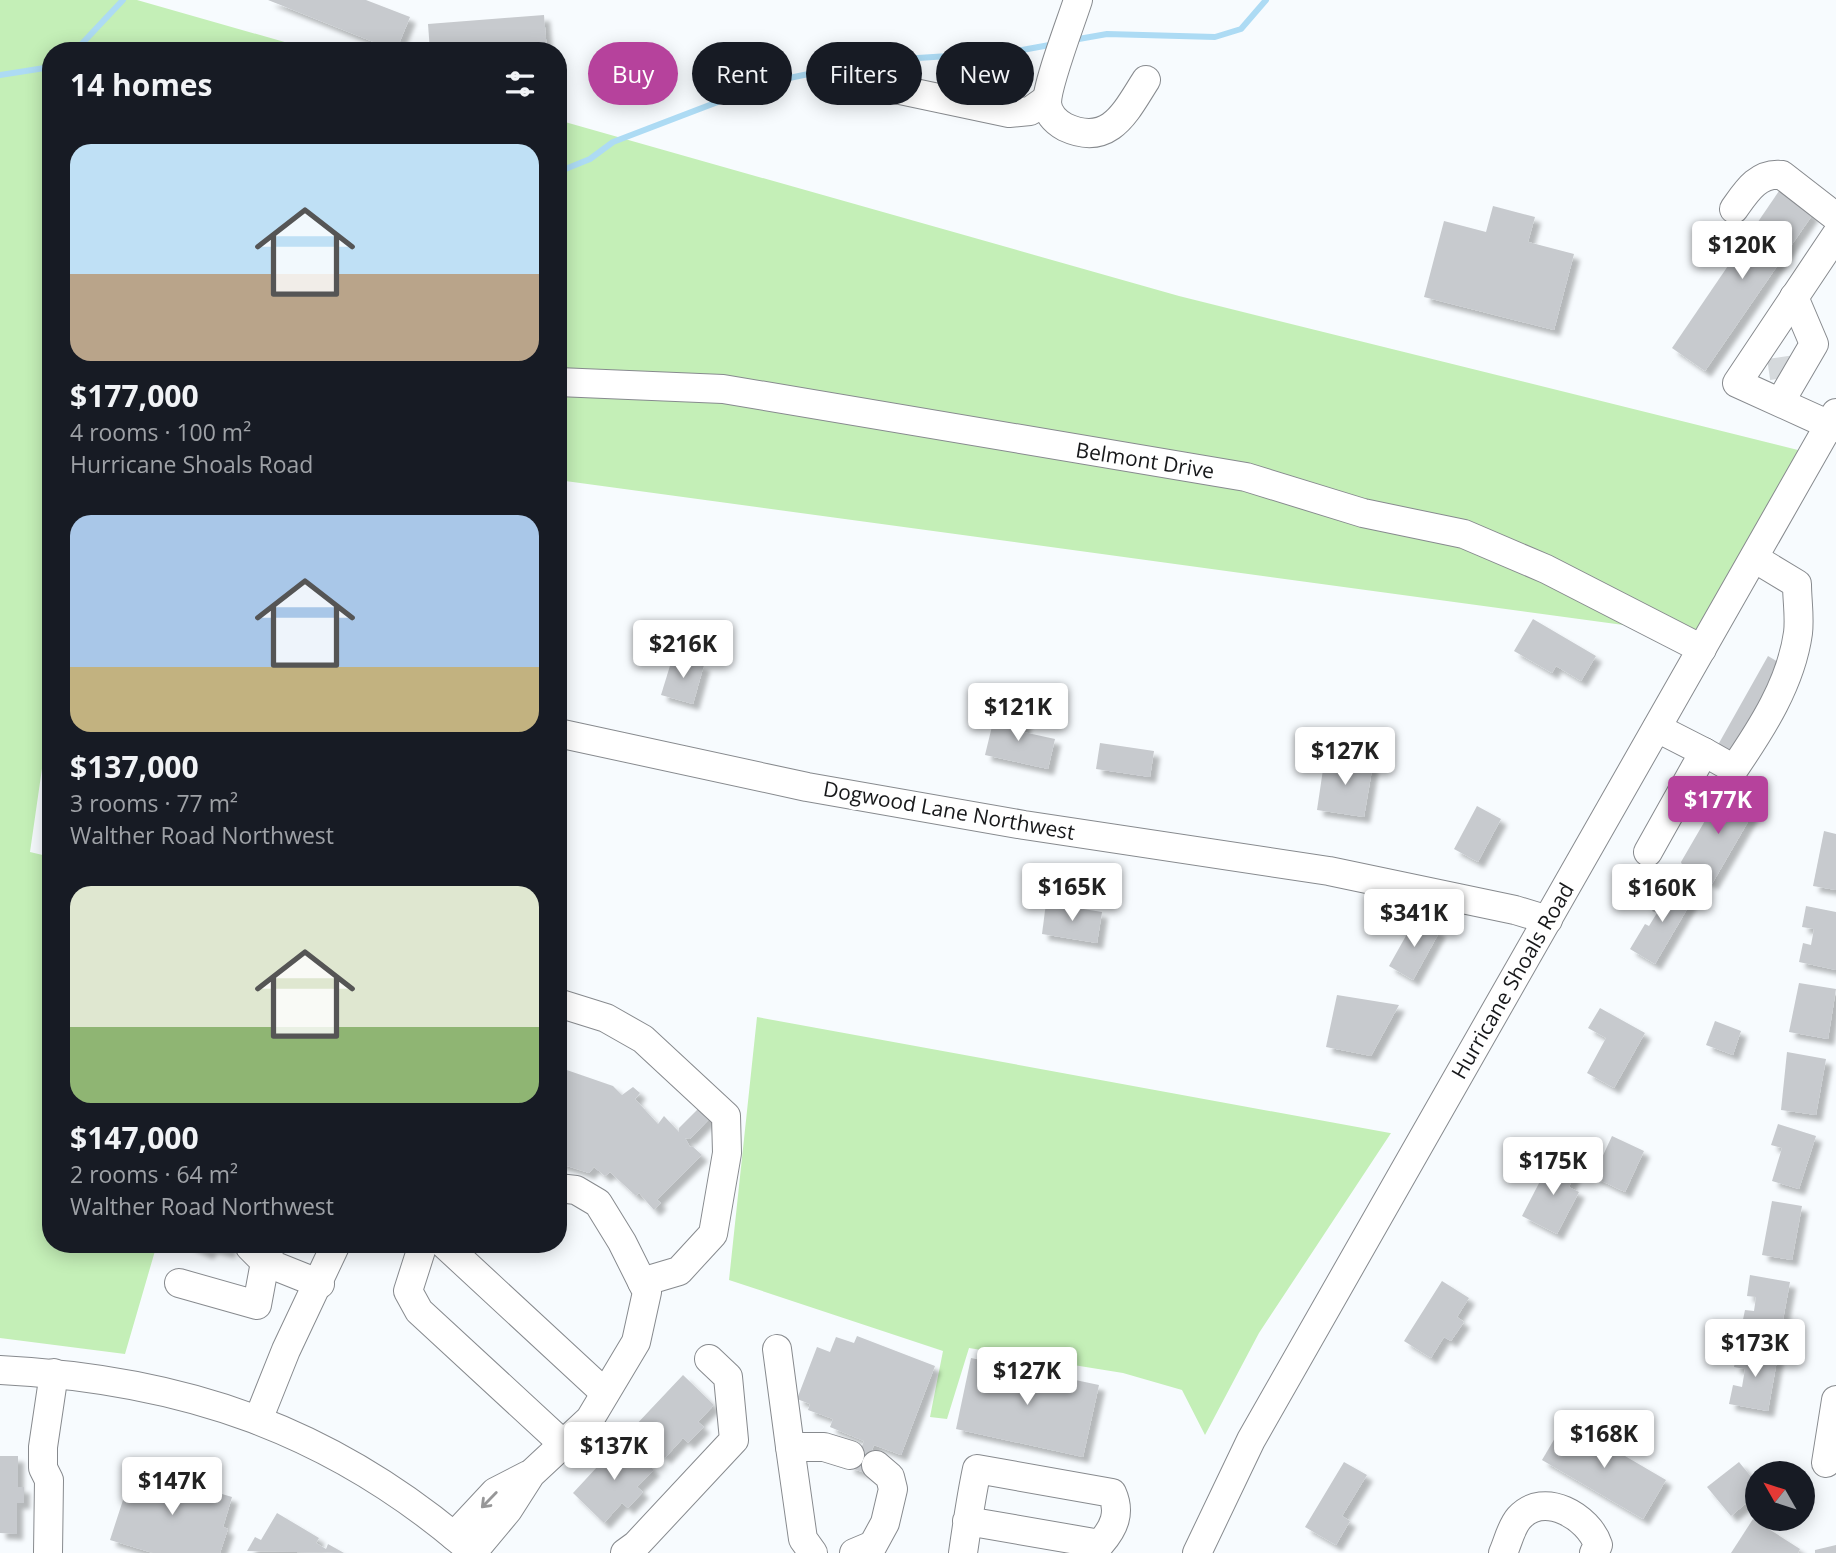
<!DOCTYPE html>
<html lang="en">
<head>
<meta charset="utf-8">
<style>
  body { margin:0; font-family:"Open Sans",sans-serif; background:#242831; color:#f1f3f6; height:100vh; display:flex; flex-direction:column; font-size:26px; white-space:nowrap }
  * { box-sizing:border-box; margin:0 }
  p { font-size:23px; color:#9ea1a6 }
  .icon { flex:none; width:38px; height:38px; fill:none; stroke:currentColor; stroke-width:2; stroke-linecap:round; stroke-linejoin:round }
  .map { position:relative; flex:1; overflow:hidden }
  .panel { position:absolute; left:42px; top:42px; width:525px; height:1211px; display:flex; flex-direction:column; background:#171b24; border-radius:28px; box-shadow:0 4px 18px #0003 }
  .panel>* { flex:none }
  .top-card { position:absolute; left:588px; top:42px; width:665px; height:63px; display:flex; gap:14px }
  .needle { width:46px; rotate:309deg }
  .fabs { position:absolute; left:1745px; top:1461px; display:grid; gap:14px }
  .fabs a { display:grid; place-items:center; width:70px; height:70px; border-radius:50%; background:#171b24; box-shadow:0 4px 18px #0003; font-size:35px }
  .price { position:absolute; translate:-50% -60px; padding:0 16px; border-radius:7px; background:#fff; color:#222; font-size:23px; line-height:46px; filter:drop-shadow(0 2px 4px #0008) }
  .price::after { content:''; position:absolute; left:50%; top:42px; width:21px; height:16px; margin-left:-10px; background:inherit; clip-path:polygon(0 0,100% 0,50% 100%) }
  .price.current { background:#b6429c; color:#fff }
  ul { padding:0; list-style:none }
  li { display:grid; align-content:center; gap:14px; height:371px; padding:0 28px }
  li span { display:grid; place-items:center; height:217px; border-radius:21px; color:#555 }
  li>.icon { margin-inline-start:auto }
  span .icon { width:126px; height:126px; fill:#fffc; stroke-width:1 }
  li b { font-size:30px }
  h2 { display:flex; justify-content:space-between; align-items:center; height:84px; padding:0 28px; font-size:30px }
  .tag { padding:0 24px; border-radius:32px; background:#171b24; box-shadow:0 4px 18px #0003; font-size:24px; line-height:63px }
  .tag.current { background:#b6429c; color:#fff }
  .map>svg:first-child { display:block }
  .green { fill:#c4efb7 }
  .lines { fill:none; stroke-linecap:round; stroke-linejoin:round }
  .stream { stroke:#addbf4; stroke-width:6 }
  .building { fill:#c7cace; filter:url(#shadow) }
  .minor-tunnel { stroke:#d5d9dc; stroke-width:28; stroke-dasharray:28 14; stroke-linecap:butt }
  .minor-casing { stroke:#878a8e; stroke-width:30 }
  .minor { stroke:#fff; stroke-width:28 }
  .oneway { stroke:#979798 }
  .labels { text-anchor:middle; stroke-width:7; stroke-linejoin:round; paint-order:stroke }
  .street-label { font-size:21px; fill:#17181a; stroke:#fff }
</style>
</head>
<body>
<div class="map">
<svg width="1836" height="1553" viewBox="0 0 1836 1553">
  <defs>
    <filter id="shadow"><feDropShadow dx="6" dy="6" stdDeviation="2" flood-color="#0004"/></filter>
  </defs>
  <rect width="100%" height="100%" fill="#f7fbfe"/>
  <g class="green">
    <polygon points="0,0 137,0 316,51 51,51 51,706 30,852 51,857 51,1244 157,1244 125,1354 0,1338"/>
    <polygon points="558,120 1179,296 1806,452 1697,635 558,480"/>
    <polygon points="757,1017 1390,1133 1391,1133 1259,1333 1205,1435 1182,1390 1123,1373 969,1348 947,1419 930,1417 943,1351 729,1280"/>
  </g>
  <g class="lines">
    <g class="stream">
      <polyline points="1073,40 1107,34 1215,37 1241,29 1266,0"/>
      <polyline points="75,51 123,0"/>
      <polyline points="0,75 51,67"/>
      <polyline points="558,172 590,159 613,142 770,82 871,61 1011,52 1055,44"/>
    </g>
  </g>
  <g class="building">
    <polygon points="268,0 366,0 410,17 396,51"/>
    <polygon points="544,15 547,51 430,51 428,24"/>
    <polygon points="1779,191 1813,214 1705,371 1672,348"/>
    <polygon points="1493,206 1535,217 1528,242 1574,254 1554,330 1424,297 1444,221 1486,232"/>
    <polygon points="1533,619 1596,656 1581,681 1556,666 1552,673 1514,651"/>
    <polygon points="673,656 704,665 693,704 661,695"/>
    <polygon points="1768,656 1785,666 1732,761 1714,752"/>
    <polygon points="995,714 1026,721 1023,732 1055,739 1048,769 985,755"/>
    <polygon points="1100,743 1154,751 1150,777 1096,769"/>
    <polygon points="1325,756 1373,764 1364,817 1317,810"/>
    <polygon points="1733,790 1734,795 1756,808 1712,884 1683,867 1681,862 1717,800 1716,794"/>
    <polygon points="1477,806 1501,819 1478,862 1454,849"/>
    <polygon points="1824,831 1836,834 1836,890 1813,886"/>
    <polygon points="1668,884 1693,899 1655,964 1630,949 1645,924 1649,926 1657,913 1652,911"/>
    <polygon points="1046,903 1102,912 1097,943 1042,934"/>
    <polygon points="1806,906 1836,912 1836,970 1799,962 1803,943 1811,945 1814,929 1802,927"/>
    <polygon points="1416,918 1440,931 1413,980 1389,966"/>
    <polygon points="1799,983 1836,989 1828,1039 1789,1032"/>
    <polygon points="1337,995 1399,1005 1371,1056 1326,1047"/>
    <polygon points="1600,1008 1645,1033 1614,1088 1587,1073 1606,1038 1588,1028"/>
    <polygon points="1715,1021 1741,1031 1733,1055 1706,1045"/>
    <polygon points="1787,1052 1826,1059 1816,1115 1781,1110"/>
    <polygon points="558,1067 613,1086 622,1095 633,1087 640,1093 635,1099 658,1124 664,1116 679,1132 679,1128 702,1105 712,1116 690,1139 685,1138 690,1147 692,1146 702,1155 657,1200 661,1203 654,1210 639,1193 636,1196 610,1172 605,1176 594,1167 589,1173 558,1163"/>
    <polygon points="1778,1124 1816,1136 1799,1189 1772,1181 1782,1148 1771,1145"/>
    <polygon points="1612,1136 1644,1151 1625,1192 1593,1177"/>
    <polygon points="1552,1158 1577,1170 1569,1187 1579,1192 1557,1234 1522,1216"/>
    <polygon points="1772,1201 1802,1206 1792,1260 1762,1255"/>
    <polygon points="186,1244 231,1244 229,1252 212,1248 207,1253"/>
    <polygon points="1750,1275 1790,1282 1780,1336 1741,1329 1745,1310 1754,1311 1756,1297 1747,1296"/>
    <polygon points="1442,1281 1469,1298 1457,1317 1464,1322 1451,1341 1444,1337 1431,1358 1404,1341"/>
    <polygon points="857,1336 935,1366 901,1455 874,1445 872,1450 879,1453 871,1475 848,1467 856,1444 862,1446 864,1441 830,1427 833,1419 808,1410 810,1404 797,1399 817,1347 830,1352 836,1337 854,1343"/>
    <polygon points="1738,1348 1778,1355 1768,1411 1729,1404 1733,1385 1742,1387 1745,1369 1734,1367"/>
    <polygon points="971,1358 1099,1385 1083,1457 956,1429"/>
    <polygon points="683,1375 714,1405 698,1422 704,1427 688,1443 683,1438 665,1458 633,1428"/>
    <polygon points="1565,1421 1666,1480 1643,1519 1542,1460"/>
    <polygon points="622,1440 654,1470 637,1487 643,1492 628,1508 622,1503 604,1523 573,1493"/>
    <polygon points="0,1456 18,1456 18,1487 24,1487 24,1503 17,1503 17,1534 0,1533"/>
    <polygon points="1344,1462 1367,1475 1342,1516 1350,1521 1336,1545 1305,1527"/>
    <polygon points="1739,1462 1757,1484 1757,1494 1731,1516 1707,1487"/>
    <polygon points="138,1469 232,1497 223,1527 228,1529 220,1553 153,1553 110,1540 124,1497 129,1498"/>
    <polygon points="277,1513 319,1538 316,1543 326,1549 328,1544 344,1553 247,1551 255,1537 261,1540"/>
    <polygon points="1753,1519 1800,1549 1798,1553 1731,1553"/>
    <polygon points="1836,1545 1836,1553 1815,1553 1815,1550"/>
  </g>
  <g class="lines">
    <polyline class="minor-tunnel" points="1781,357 1784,378"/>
    <defs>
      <g id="minor">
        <path d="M1078,0C1071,22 1047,84 1047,103C1048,114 1056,122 1065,127C1110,148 1126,111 1146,80"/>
        <polyline points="872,84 1009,113 1030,111 1047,99"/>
        <path d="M1734,209C1746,192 1758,172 1782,175L1836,217"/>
        <polyline points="1836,235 1737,383 1836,428"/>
        <polyline points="558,382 723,389 1246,477 1363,513 1464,534 1546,569 1702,649"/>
        <polyline points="1786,392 1814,344 1794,297"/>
        <polyline points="558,733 807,787 1024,825 1329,871 1515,910 1548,920"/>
        <path d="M1704,752L1734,769C1762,728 1791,683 1798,633C1800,617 1797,600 1797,584L1754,558"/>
        <polyline points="1648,852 1704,752 1657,728"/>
        <polyline points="558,1003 606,1018 643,1039 726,1116 727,1153 713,1234 679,1271 642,1282"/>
        <polyline points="271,1244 265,1262 320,1284"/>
        <polyline points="423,1244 408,1291 419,1311 562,1443"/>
        <polyline points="444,1244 605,1393"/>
        <polyline points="179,1283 257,1305 265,1262 250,1247"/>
        <polyline points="777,1349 790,1447"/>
        <path d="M0,1370C184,1379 334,1430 474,1553"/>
        <polyline points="258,1420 286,1350 336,1244"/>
        <polyline points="1826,1463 1836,1400"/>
        <polyline points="454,1536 495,1492 528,1475"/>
        <polyline points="473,1552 508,1510 531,1474 590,1419 636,1342 647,1292 622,1242 598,1203 576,1190 558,1188"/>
        <polyline points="48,1553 49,1480 43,1468 43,1447 54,1373"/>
        <polyline points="625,1553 636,1545 734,1440 728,1377 709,1359"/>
        <polyline points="813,1553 803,1539 790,1447 824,1447 850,1455"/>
        <polyline points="854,1553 873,1545 885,1523 893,1489 890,1477 876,1465"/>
        <path d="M963,1553C967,1525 971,1497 977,1469L1112,1493C1121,1513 1114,1528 1100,1544L967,1521"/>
        <polyline points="1197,1553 1251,1440 1836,413"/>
        <path d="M1503,1553C1508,1542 1511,1527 1519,1518C1544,1490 1589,1517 1598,1545L1594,1553"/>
      </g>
    </defs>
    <use href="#minor" class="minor-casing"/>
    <use href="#minor" class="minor"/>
  </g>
  <defs><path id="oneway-shaft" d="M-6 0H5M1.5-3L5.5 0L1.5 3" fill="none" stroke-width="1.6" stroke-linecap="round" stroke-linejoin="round" transform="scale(1.75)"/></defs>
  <use class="oneway" href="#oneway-shaft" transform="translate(489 1500) rotate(134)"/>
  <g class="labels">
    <g class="street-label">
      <text transform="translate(1145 461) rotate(9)" y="7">Belmont Drive</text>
      <text transform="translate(949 811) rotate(10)" y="7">Dogwood Lane Northwest</text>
      <text transform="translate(1513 981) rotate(-60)" y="7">Hurricane Shoals Road</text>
    </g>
  </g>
</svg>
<div class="fabs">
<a><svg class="needle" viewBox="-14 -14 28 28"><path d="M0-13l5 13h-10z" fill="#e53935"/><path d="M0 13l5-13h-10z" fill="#9ea1a6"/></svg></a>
</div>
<b class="price" style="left:1742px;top:281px">$120K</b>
<b class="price" style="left:683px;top:680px">$216K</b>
<b class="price" style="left:1018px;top:743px">$121K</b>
<b class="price" style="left:1345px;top:787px">$127K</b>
<b class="price current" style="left:1718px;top:836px">$177K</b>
<b class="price" style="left:1072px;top:923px">$165K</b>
<b class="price" style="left:1662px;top:924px">$160K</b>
<b class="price" style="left:1414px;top:949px">$341K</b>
<b class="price" style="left:1553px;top:1197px">$175K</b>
<b class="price" style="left:1755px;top:1379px">$173K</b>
<b class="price" style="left:1027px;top:1407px">$127K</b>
<b class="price" style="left:1604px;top:1470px">$168K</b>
<b class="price" style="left:614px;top:1482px">$137K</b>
<b class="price" style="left:172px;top:1517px">$147K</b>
<div class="top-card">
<a class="tag current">Buy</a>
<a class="tag">Rent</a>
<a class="tag">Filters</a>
<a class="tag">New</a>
</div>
<section class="panel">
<h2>14 homes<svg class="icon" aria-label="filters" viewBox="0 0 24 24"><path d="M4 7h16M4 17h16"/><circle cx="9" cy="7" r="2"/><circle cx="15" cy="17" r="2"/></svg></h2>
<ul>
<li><span style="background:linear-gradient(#bfe0f5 60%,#b9a48a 0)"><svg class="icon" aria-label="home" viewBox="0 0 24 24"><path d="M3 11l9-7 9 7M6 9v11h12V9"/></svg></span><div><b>$177,000</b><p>4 rooms · 100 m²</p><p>Hurricane Shoals Road</p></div></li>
<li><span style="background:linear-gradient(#a9c7e8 70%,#c2b280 0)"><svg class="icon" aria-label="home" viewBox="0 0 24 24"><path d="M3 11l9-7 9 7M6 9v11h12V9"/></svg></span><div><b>$137,000</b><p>3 rooms · 77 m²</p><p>Walther Road Northwest</p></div></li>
<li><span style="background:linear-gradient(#dfe7d0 65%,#8fb573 0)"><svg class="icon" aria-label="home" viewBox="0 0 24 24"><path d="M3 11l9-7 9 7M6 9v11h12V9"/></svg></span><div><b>$147,000</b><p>2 rooms · 64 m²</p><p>Walther Road Northwest</p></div></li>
</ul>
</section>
</div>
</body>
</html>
